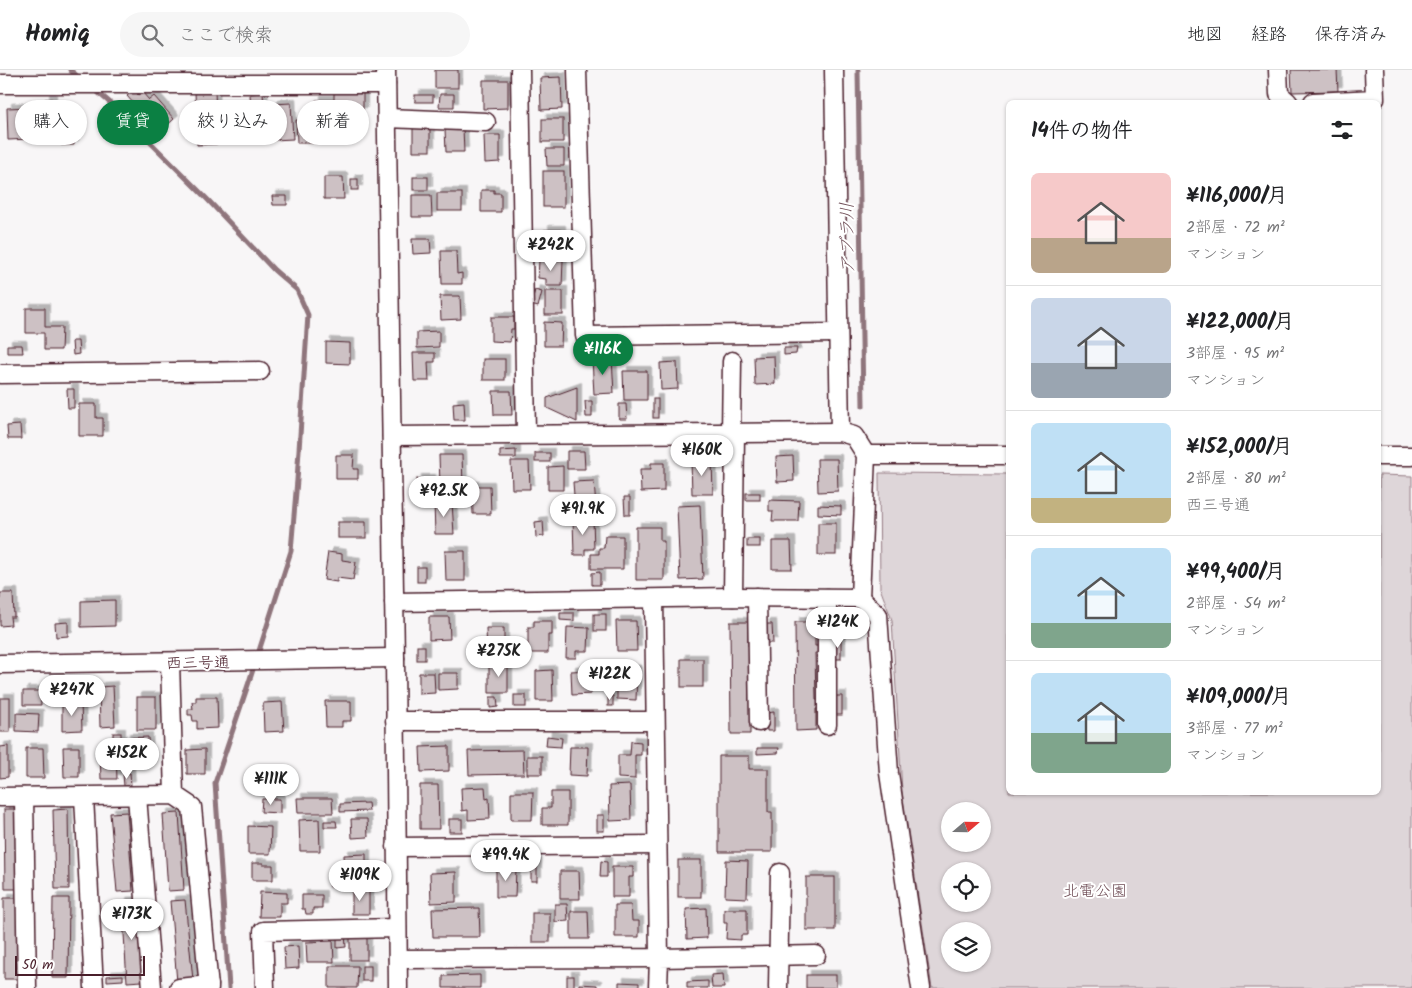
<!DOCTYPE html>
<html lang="ja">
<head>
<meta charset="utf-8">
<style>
  body { margin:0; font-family:Kalam,"Klee One",sans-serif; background:#f6f6f6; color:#202124; height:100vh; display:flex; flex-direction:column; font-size:19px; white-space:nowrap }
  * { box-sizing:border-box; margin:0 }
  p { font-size:16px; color:#757577 }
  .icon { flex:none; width:28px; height:28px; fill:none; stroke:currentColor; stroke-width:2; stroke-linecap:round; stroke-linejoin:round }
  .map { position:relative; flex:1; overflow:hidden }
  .sheet { position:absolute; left:1006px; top:30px; width:375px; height:695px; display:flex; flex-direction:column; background:#fff; border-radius:8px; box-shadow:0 1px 4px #0004 }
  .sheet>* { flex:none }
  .hud { position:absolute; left:15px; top:30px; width:475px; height:45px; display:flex; gap:10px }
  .needle { width:32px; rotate:70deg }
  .controls { position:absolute; left:941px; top:732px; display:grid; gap:10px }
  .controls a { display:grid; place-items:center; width:50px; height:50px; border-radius:50%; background:#fff; box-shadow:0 1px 4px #0004; font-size:25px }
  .scale { position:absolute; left:15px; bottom:12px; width:130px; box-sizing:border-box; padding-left:5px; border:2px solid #4a1f2b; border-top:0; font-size:14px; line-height:18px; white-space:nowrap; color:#4a1f2b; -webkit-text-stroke:4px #fff; paint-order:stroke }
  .price { position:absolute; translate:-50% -42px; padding:0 11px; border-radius:18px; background:#fff; color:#222; font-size:16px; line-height:32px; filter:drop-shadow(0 1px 2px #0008) }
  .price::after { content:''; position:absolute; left:50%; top:30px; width:15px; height:11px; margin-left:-8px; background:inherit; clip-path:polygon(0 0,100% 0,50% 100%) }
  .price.selected { background:#0b8043; color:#fff }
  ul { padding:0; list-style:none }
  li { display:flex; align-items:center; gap:15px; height:125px; padding:0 25px }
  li+li { border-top:1px solid #e0e0e0 }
  li span { display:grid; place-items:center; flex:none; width:140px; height:100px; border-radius:8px; color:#555 }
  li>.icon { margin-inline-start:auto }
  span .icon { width:60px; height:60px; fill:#fffc; stroke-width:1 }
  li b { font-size:21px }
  h2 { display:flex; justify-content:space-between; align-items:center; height:60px; padding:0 25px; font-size:21px }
  .tag { padding:0 18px; border-radius:22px; background:#fff; box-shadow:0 1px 4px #0004; font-size:18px; line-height:45px }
  .tag.selected { background:#0b8043; color:#fff }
  header { display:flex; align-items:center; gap:30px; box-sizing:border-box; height:70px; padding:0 25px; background:#fff; border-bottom:1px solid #e0e0e0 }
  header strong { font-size:24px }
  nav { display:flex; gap:28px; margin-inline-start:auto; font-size:18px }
  .search { width:350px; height:45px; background:#f6f6f6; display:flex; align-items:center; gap:12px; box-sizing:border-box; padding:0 18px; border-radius:28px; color:#757577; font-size:19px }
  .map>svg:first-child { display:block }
  .green { fill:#ded6d9; stroke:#947a82; fill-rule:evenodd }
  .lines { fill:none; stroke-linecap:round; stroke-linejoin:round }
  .stream { stroke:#8f747b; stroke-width:5 }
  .building { fill:#cdc1c4; stroke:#4a1f2b; filter:url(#shadow) }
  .minor-casing { stroke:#4a1f2b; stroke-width:21 }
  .minor { stroke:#fff; stroke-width:18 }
  .labels { text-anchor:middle; stroke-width:4; stroke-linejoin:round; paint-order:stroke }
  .street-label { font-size:16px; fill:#4a1f2b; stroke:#fff }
  .park-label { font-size:16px; fill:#6f4d56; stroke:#fff }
  .water-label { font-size:18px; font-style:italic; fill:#72515a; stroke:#fff }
</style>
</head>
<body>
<header>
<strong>Homiq</strong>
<div class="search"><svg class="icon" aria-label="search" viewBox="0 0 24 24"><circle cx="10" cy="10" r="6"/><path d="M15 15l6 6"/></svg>ここで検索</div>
<nav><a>地図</a><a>経路</a><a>保存済み</a></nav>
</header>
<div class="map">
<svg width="1412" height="918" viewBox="0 0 1412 918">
  <defs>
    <filter id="shadow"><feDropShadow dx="4.5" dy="-4.5" stdDeviation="0" flood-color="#0004"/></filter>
  </defs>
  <rect width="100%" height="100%" fill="#f8f6f7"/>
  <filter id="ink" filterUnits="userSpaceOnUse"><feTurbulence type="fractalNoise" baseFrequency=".02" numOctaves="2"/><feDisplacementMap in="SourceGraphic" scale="10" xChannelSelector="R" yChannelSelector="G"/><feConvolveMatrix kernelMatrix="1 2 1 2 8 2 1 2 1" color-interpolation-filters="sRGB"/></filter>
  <g filter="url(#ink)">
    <path class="green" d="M879,403L1009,404V722H1379V405L1412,406V918H932L902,721L892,550L880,518ZM982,741V774H950V741ZM950,801H982V834H950ZM950,861H982V894H950Z"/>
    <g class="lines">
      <g class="stream">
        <polyline points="70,0 81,9"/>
        <polyline points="858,0 863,336"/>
        <polyline points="94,19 115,37 208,130 274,200 297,220 308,245 297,410 291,481 249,612 215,713 229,918"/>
      </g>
    </g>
    <g class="building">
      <rect x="435" y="0" width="23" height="18"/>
      <polygon points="1291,0 1337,0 1338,21 1292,22"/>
      <polygon points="561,7 562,39 541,40 540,8"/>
      <polygon points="483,10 508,10 508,38 483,39"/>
      <polygon points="134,20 138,25 142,22 149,30 154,26 174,49 163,59 159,53 154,57 127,26"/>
      <polygon points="215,21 217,74 197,75 195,22"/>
      <polygon points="334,21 363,21 363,42 337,42 337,47 316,47 316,30 334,30"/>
      <polygon points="263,23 264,38 251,39 250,24"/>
      <polygon points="440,24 454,24 454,37 439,37"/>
      <rect x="415" y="25" width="18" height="7"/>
      <polygon points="45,29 52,29 52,47 46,47"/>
      <polygon points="291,33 293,69 274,70 273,34"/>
      <polygon points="31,37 31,69 8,70 7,38"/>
      <rect x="542" y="49" width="21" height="23"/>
      <polygon points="55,50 73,50 74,75 61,75 61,67 55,67"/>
      <polygon points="296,50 317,50 317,73 297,73"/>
      <polygon points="354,50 355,68 342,68 342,72 332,73 332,67 319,67 319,51"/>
      <rect x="413" y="56" width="17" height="25"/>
      <polygon points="463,58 464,82 446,82 445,59"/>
      <polygon points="484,65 500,65 500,92 485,93"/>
      <polygon points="546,79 564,79 564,96 547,96"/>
      <rect x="543" y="101" width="21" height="36"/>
      <polygon points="324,107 343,107 344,129 324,129"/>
      <rect x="413" y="107" width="15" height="13"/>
      <rect x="351" y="109" width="7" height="11"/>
      <polygon points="481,120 494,120 494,123 501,123 501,142 481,142"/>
      <rect x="437" y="123" width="25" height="18"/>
      <polygon points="412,125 431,125 432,147 412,147"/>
      <polygon points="272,126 287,126 287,135 273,135"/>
      <polygon points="544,160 561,160 561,185 545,186"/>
      <polygon points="412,169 430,169 431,183 413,184"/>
      <polygon points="441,181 456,181 457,204 462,203 462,214 442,214"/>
      <polygon points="539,190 563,190 562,216 546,216 546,209 538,208"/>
      <polygon points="535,220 542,222 538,237 531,235"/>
      <rect x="545" y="221" width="18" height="24"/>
      <polygon points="440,226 460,226 461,249 441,250"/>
      <polygon points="26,238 45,238 45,257 62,257 61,280 44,280 44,263 26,263"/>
      <polygon points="491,247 514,247 514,259 511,259 510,272 491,271"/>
      <polygon points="544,252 562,253 561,276 544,276"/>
      <polygon points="439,261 439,277 417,278 417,262"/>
      <polygon points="72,271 78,271 79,284 73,285"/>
      <polygon points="326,272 350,273 350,294 326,293"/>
      <polygon points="7,275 22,275 23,283 7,283"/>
      <polygon points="784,278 797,278 796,284 784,285"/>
      <polygon points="413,283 435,283 435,292 428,292 429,311 414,311"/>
      <polygon points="774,286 775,314 755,315 754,287"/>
      <polygon points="612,288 614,323 594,324 592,289"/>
      <rect x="483" y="289" width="22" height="21"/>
      <polygon points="677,292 678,319 661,320 660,293"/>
      <polygon points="623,301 647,301 647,330 624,330"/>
      <polygon points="577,317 577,352 547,338 547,328"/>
      <polygon points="67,319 74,319 74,338 68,338"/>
      <polygon points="493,321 511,321 512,345 494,345"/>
      <rect x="653" y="329" width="5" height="19"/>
      <polygon points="585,331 592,331 592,347 586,347"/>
      <polygon points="464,332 465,350 454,350 453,333"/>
      <polygon points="79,334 96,334 96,348 103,348 103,366 79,366"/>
      <polygon points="619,334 626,334 627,349 619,349"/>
      <polygon points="20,355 21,369 8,369 7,356"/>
      <polygon points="516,380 516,388 500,388 500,381"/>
      <polygon points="567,381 584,381 585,399 567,399"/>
      <rect x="535" y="383" width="15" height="9"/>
      <polygon points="336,385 354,385 353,399 358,399 358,409 336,409"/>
      <polygon points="439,385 462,385 463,416 440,416"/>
      <polygon points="793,386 794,411 777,412 776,387"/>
      <polygon points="817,389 837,389 838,421 818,422"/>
      <polygon points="712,390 713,424 692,424 691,391"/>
      <polygon points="511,391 529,391 530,419 512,419"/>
      <polygon points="651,393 664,393 664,421 641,422 640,399 651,399"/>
      <polygon points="563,396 563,420 548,420 548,397"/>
      <rect x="417" y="409" width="14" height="14"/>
      <polygon points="594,411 596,438 575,439 573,412"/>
      <polygon points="472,416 490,416 491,444 473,444"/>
      <rect x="746" y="423" width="14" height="7"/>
      <polygon points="624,427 630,427 630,445 625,445"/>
      <polygon points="769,430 799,431 798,451 772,451 773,441 769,441"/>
      <polygon points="452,432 454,464 435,464 434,433"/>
      <polygon points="700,435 703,509 680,510 677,436"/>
      <polygon points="818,435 841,436 841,445 818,444"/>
      <polygon points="573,449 593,449 594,479 585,479 585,485 574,485"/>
      <polygon points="543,451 544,466 536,467 535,452"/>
      <rect x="338" y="452" width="28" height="16"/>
      <rect x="818" y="453" width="18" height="32"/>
      <polygon points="636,457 660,457 660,471 664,471 664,510 636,510"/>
      <polygon points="605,466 623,466 623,499 591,499 591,484 599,484 599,478 604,478"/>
      <rect x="747" y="469" width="13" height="8"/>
      <polygon points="772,471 791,471 792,499 772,499"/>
      <polygon points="445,481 465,481 465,511 446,511"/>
      <polygon points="328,482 342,484 342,490 356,492 353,510 337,508 337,512 324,510"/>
      <rect x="417" y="497" width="8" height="15"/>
      <polygon points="600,502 600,515 592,515 592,503"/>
      <polygon points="0,523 13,523 14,547 10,547 11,555 0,556"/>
      <polygon points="115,530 115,556 81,557 81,531"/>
      <polygon points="560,543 574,543 574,551 560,550"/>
      <rect x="594" y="544" width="12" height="17"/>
      <polygon points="429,547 449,547 450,569 429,570"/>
      <polygon points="534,551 552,551 552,565 548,565 548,583 528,583 528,557 534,557"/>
      <polygon points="616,551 636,551 637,581 617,581"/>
      <polygon points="68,552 68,566 56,567 55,553"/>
      <polygon points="730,552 748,552 748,576 752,576 752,583 749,583 749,631 754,630 754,638 750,637 750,664 731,664"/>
      <polygon points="795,552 815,552 815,576 820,576 820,583 815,583 816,630 821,630 821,639 816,639 816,660 796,661"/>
      <polygon points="765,554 772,554 773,573 766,573"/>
      <polygon points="567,557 589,558 588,581 576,581 576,588 566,588"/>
      <polygon points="486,558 504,558 504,574 510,574 510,586 487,586"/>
      <rect x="834" y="569" width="7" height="20"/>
      <rect x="417" y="576" width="8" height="14"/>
      <rect x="681" y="589" width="22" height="28"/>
      <polygon points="508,593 508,623 489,623 489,594"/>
      <polygon points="617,599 637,600 636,630 617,629"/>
      <polygon points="552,600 553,631 536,631 536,601"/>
      <polygon points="590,600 591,624 572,625 571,601"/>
      <polygon points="419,603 434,603 435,623 419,624"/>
      <polygon points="438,603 458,603 458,619 438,620"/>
      <polygon points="113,616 115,656 100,657 99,617"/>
      <polygon points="82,618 82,629 69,630 68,619"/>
      <polygon points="23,621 40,621 41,635 23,635"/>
      <rect x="514" y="625" width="12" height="12"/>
      <rect x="608" y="626" width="5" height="10"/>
      <rect x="834" y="626" width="8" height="19"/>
      <rect x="137" y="627" width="19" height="33"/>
      <polygon points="196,627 217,627 218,658 197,659 197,651 193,651 192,645 188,645 188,639 193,639 192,632 196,632"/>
      <polygon points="490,627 497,627 498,637 490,638"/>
      <rect x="0" y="628" width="10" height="34"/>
      <polygon points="325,631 351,631 351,651 342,651 342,657 326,657"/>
      <polygon points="282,632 284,661 264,662 263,633"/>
      <polygon points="62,634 81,634 82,660 62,661"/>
      <polygon points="774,642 774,661 767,661 766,643"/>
      <polygon points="16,643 39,644 38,662 16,661"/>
      <rect x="113" y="663" width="8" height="12"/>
      <polygon points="547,666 562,668 561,677 546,676"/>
      <polygon points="148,667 149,689 126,690 125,668"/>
      <polygon points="631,671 641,672 641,685 635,685 635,709 618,708 618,685 630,685"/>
      <polygon points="8,676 8,707 0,708 0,677"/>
      <polygon points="449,676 449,701 421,702 420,677"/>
      <polygon points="63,677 79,677 79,707 64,707"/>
      <polygon points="570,677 588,677 587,706 569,705"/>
      <polygon points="26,678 43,678 44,708 26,708"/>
      <polygon points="757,678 779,678 778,683 757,684"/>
      <polygon points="205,679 205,704 187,704 187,680"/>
      <polygon points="523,680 524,704 469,705 468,681"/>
      <polygon points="116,683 117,709 101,709 100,684"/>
      <rect x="527" y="686" width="15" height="18"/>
      <polygon points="719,686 749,686 749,699 768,699 768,742 772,742 772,782 719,782"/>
      <polygon points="130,703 131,715 124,716 123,704"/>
      <polygon points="420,715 438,715 439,759 420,759"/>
      <polygon points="630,715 631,750 610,751 609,716"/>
      <polygon points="485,717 486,729 489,728 490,749 468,750 468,740 462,741 461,718"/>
      <polygon points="511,722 533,722 532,750 511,750"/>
      <polygon points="551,722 568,722 568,755 542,755 542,738 551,738"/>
      <polygon points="297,728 332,728 333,743 298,743"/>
      <polygon points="262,729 280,729 280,743 261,742"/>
      <polygon points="368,733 369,741 340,742 340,734"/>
      <polygon points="4,739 19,739 20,819 5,819"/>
      <polygon points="68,739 69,819 55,819 53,740"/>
      <polygon points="127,742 133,821 117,822 110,743"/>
      <polygon points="179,743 184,820 168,821 163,744"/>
      <rect x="597" y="745" width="7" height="16"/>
      <polygon points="319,749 320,781 300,781 299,750"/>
      <polygon points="351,749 367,749 368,767 352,768"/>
      <rect x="449" y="749" width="13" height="13"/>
      <polygon points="324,751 336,751 337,757 324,757"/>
      <polygon points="248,756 271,757 270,784 248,784"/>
      <polygon points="366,784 366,808 345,808 344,785"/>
      <rect x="678" y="790" width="23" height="37"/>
      <polygon points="726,790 748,791 747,828 725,827"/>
      <polygon points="601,791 607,792 607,807 600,807"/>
      <polygon points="252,793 263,793 263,795 273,795 273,810 252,810"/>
      <rect x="531" y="793" width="6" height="18"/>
      <polygon points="612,797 633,797 633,807 629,807 629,827 612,827"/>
      <polygon points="496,798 516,798 515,827 496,827"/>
      <polygon points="560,801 579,801 580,829 560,829"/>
      <polygon points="456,802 456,832 431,833 430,803"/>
      <rect x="806" y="807" width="29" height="53"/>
      <polygon points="329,812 343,812 343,817 330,817"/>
      <rect x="352" y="821" width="17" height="23"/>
      <polygon points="260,822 287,823 287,833 280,833 280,847 259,847"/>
      <polygon points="302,825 322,825 322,838 313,838 313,844 306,844 305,839 302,839"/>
      <polygon points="4,828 20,828 21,909 4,909"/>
      <polygon points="53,828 69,828 68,908 52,908"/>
      <polygon points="185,830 193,910 177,912 170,831"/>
      <polygon points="137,831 142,911 127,912 122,832"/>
      <polygon points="555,834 567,834 568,851 555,852"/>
      <polygon points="615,835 631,835 632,851 639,851 639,867 615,867"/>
      <polygon points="479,838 480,867 433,867 432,839"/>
      <polygon points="706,838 707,868 687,869 686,839"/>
      <polygon points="724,839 747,839 747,865 741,865 741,870 726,869 727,853 724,853"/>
      <polygon points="571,841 588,841 589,869 571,869"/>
      <rect x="532" y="843" width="18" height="29"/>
      <polygon points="345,864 346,877 337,878 337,865"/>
      <rect x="350" y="866" width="17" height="24"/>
      <polygon points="333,871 334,892 307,892 306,872"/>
      <polygon points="298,876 299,898 285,899 284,877"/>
      <polygon points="329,896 358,896 357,918 329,918"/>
      <rect x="362" y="896" width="9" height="15"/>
      <polygon points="723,904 724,918 712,918 711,905"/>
      <polygon points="123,905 123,910 107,911 107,906"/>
      <polygon points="480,905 480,918 443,918 443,906"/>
      <rect x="806" y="905" width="30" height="13"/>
      <rect x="567" y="906" width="7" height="12"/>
      <polygon points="708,911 708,918 687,918 687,912"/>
      <polygon points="619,912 639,913 639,918 619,918"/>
      <polygon points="579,914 597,915 597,918 579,918"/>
    </g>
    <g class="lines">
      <defs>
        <g id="minor">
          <polyline points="386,0 395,588 398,918"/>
          <polyline points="520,0 526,364"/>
          <polyline points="577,0 585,266 838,263"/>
          <polyline points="834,0 840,362"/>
          <polyline points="1278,0 1279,24 1288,32"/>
          <polyline points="0,14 386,14"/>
          <polyline points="1313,32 1375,29 1374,0"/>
          <polyline points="387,48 486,52"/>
          <polyline points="0,304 260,301"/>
          <polyline points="731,364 732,291"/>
          <polyline points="392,366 840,362 854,366 866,385 860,528"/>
          <polyline points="866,385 1009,385"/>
          <polyline points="1379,386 1412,386"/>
          <polyline points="733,527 735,364"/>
          <polyline points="757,527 759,652"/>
          <polyline points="394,532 733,527 860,528 878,545 889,703 921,918"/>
          <polyline points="170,592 174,725"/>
          <polyline points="0,594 395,588"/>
          <polyline points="395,651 655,651"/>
          <polyline points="827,655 827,528"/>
          <polyline points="137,726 152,918"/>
          <polyline points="0,727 174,725 192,737 209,918"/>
          <polyline points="24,727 27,918"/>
          <polyline points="84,727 94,918"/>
          <polyline points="396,777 657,775"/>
          <polyline points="398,889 659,888 654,529"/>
          <polyline points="179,918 209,915"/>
          <polyline points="265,918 263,861 397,858"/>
          <polyline points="658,918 659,888 816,885"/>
          <polyline points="778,918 780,803"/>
        </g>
      </defs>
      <use href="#minor" class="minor-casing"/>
      <use href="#minor" class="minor"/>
    </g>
  </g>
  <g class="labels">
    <g class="street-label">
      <text transform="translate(198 592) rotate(-1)" y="6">西三号通</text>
    </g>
    <g class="park-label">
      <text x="1095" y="826">北電公園</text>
    </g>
    <g class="water-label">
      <text transform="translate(847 168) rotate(-91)" y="6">アブラ川</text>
    </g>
  </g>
</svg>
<div class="controls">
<a><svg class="needle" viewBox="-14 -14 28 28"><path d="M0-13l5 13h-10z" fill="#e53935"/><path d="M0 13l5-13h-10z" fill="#757577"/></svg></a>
<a><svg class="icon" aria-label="locate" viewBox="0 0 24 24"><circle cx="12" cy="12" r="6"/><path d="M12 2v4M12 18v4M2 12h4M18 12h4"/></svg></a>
<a><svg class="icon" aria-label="layers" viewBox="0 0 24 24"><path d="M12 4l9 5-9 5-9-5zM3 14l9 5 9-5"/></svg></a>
</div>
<div class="scale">50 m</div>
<b class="price" style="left:551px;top:202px">¥242K</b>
<b class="price selected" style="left:603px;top:306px">¥116K</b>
<b class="price" style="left:702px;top:407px">¥160K</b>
<b class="price" style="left:444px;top:448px">¥92.5K</b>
<b class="price" style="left:583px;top:466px">¥91.9K</b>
<b class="price" style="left:838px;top:579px">¥124K</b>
<b class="price" style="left:499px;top:608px">¥275K</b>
<b class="price" style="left:610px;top:631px">¥122K</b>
<b class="price" style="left:72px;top:647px">¥247K</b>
<b class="price" style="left:127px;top:710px">¥152K</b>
<b class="price" style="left:271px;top:736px">¥111K</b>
<b class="price" style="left:506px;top:812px">¥99.4K</b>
<b class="price" style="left:360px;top:832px">¥109K</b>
<b class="price" style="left:132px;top:871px">¥173K</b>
<div class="hud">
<a class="tag">購入</a>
<a class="tag selected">賃貸</a>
<a class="tag">絞り込み</a>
<a class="tag">新着</a>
</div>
<section class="sheet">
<h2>14件の物件<svg class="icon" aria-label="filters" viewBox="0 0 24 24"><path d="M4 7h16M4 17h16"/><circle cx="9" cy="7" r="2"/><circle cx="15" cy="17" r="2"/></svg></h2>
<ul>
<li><span style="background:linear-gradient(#f6c9c9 65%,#b9a48a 0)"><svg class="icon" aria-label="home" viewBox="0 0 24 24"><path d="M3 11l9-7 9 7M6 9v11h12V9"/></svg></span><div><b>¥116,000/月</b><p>2部屋 · 72 m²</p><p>マンション</p></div></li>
<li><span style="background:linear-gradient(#c9d6e8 65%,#9aa5b1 0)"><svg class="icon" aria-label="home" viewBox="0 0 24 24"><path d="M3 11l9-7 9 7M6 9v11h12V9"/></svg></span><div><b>¥122,000/月</b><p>3部屋 · 95 m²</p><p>マンション</p></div></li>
<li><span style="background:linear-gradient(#bfe0f5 75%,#c2b280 0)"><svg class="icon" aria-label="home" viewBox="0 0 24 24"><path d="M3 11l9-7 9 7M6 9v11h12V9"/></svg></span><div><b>¥152,000/月</b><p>2部屋 · 80 m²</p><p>西三号通</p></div></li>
<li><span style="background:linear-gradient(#bfe0f5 75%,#7fa58c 0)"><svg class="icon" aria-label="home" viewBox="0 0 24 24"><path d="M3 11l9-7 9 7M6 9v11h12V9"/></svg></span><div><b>¥99,400/月</b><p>2部屋 · 54 m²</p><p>マンション</p></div></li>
<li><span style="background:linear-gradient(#bfe0f5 60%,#7fa58c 0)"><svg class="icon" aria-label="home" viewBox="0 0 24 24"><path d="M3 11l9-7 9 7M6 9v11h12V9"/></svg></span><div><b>¥109,000/月</b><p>3部屋 · 77 m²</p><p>マンション</p></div></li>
</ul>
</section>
</div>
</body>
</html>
